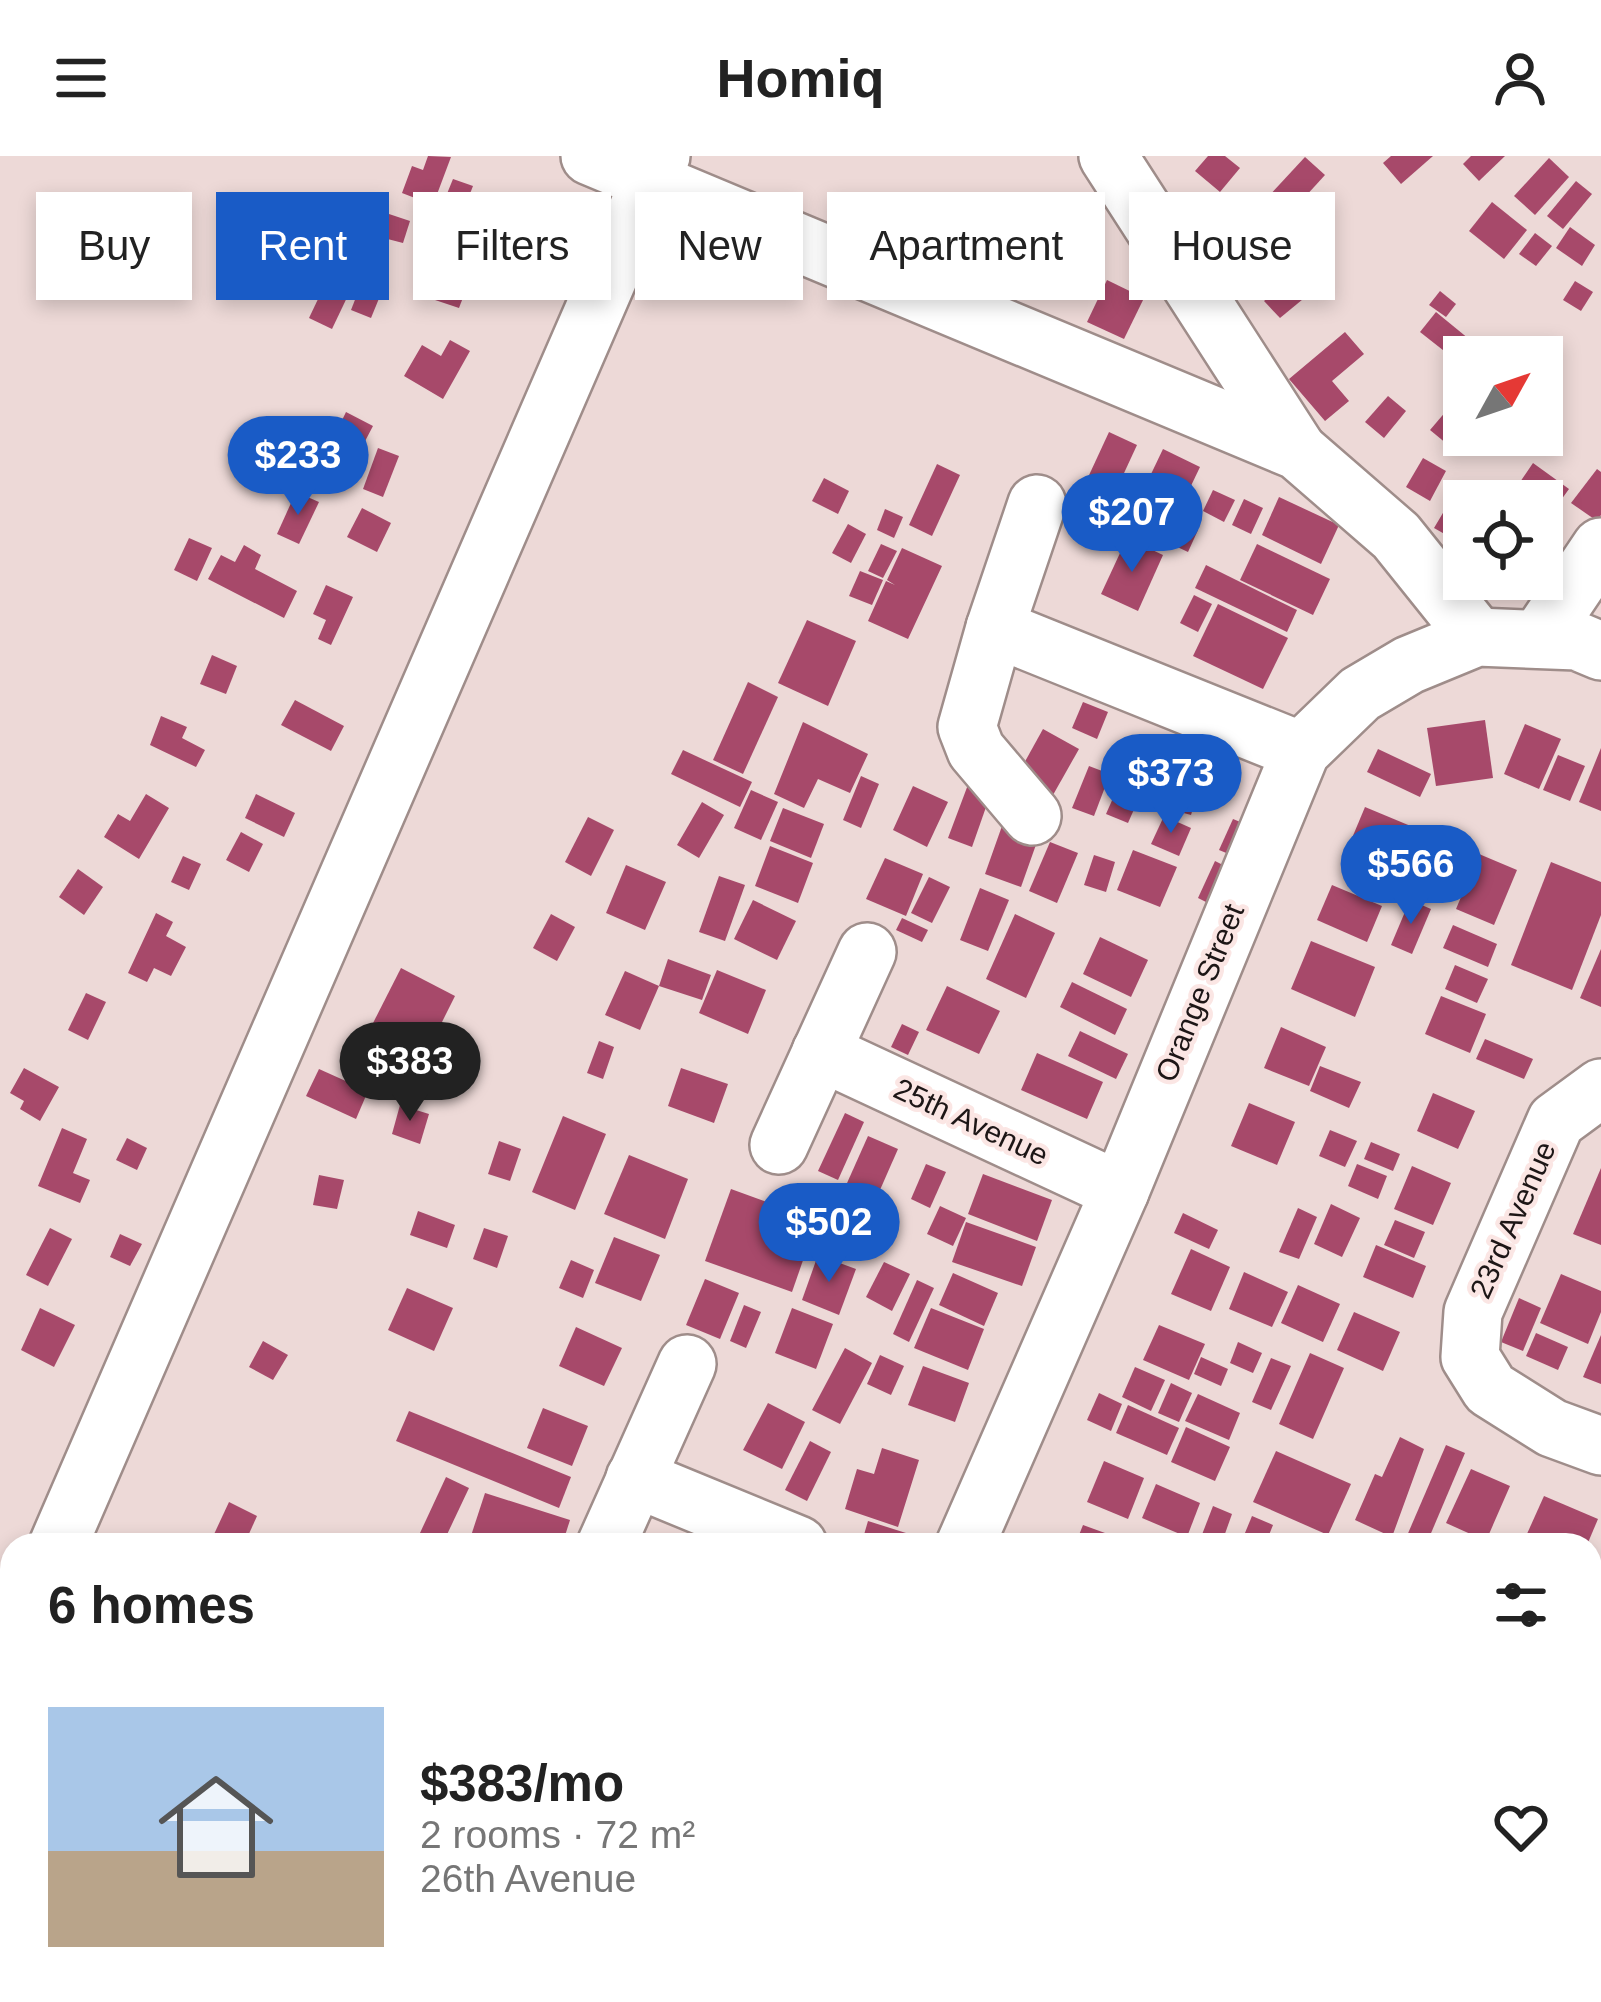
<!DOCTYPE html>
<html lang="en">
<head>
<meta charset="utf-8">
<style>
  body { margin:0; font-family:Helvetica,sans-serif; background:#f6f6f6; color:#222; height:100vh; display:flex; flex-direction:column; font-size:45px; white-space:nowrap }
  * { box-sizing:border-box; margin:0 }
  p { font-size:39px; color:#767676 }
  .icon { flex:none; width:66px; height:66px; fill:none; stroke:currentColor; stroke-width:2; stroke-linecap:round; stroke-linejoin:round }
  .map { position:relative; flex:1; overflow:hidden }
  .panel { position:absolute; left:0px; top:1377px; width:1602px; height:471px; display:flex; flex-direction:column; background:#fff; border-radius:36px 36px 0 0; box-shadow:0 6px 18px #0003 }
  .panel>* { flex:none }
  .top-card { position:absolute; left:36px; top:36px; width:1530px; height:108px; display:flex; gap:24px }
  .needle { width:78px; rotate:50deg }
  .controls { position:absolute; left:1443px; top:180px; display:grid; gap:24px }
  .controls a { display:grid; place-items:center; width:120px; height:120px; border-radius:0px; background:#fff; box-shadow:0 6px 18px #0003; font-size:60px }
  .price { position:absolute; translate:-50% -102px; padding:0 27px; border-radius:42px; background:#195bc6; color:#fff; font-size:39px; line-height:78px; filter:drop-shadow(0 3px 6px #0008) }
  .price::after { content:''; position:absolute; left:50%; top:72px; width:36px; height:27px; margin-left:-18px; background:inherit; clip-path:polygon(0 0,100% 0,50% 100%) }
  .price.active { background:#222; color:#fff }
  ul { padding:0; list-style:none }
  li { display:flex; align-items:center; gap:36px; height:300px; padding:0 48px }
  li span { display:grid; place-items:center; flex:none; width:336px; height:240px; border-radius:0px; color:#555 }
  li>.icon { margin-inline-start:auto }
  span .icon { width:144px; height:144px; fill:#fffc; stroke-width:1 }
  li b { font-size:51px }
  h2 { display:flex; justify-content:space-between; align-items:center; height:144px; padding:0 48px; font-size:51px }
  .pill { padding:0 42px; border-radius:0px; background:#fff; box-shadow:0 6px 18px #0003; font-size:42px; line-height:108px }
  .pill.active { background:#195bc6; color:#fff }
  header { display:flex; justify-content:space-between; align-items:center; height:156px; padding:0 48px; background:#fff; font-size:54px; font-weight:600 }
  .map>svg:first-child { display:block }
  .building { fill:#a7496a }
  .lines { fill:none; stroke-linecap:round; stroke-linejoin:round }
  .street-casing { stroke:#9f8d8a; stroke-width:62 }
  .street { stroke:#fff; stroke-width:57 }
  .labels { text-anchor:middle; stroke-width:9; stroke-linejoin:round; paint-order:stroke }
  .street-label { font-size:30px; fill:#1d1616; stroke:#fbe6e4 }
</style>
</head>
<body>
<header><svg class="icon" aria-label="menu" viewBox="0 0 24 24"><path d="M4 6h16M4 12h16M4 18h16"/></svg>Homiq<svg class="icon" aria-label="person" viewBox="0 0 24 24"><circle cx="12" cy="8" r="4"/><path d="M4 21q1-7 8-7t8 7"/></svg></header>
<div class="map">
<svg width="1601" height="1846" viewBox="0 0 1601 1846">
  <rect width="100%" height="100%" fill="#edd9d7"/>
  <g class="building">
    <polygon points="428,0 451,1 433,49 402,37 412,10 423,14"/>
    <polygon points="1208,0 1225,0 1240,12 1220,36 1195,15"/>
    <polygon points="1391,0 1433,0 1401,28 1383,7"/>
    <polygon points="1471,0 1505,0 1479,25 1463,8"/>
    <polygon points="1305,1 1325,19 1273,76 1253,57"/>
    <polygon points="1549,2 1569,21 1535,59 1514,40"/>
    <polygon points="453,23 473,30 462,58 442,50"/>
    <polygon points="1576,25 1592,38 1563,73 1547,60"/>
    <polygon points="315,41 332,49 323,67 307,59"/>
    <polygon points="1213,42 1229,62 1203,82 1187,63"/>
    <polygon points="1492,46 1527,74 1504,103 1469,75"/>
    <polygon points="1042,47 1072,62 1042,120 1013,105"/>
    <polygon points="383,56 410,65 403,87 376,80"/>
    <polygon points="1570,71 1595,89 1582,110 1556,92"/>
    <polygon points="1239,75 1253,90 1222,119 1209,104"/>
    <polygon points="353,76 374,86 362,112 340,101"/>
    <polygon points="1535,77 1552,90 1536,110 1519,98"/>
    <polygon points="1298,116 1314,134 1280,162 1264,145"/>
    <polygon points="329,120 352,131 332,173 309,162"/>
    <polygon points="437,121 467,131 459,152 429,142"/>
    <polygon points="1107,124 1144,142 1124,183 1087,166"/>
    <polygon points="1575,125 1593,136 1581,155 1563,144"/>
    <polygon points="360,131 380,140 371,162 351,154"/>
    <polygon points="1440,135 1456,148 1446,161 1429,149"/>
    <polygon points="1436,156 1469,183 1453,202 1420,176"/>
    <polygon points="1345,176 1364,198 1332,225 1349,245 1325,265 1289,223"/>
    <polygon points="450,184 470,195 443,243 404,220 422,189 441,200"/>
    <polygon points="1542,205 1560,218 1542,243"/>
    <polygon points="1388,240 1406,255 1384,282 1365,266"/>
    <polygon points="1459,240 1464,245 1464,268 1447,288 1430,274"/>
    <polygon points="346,256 373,270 343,327 288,298 300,276 329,291"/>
    <polygon points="1109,276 1137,289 1106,356 1078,343"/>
    <polygon points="378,292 399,300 383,341 363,333"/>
    <polygon points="1163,293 1200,311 1178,357 1141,339"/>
    <polygon points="1423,302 1446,315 1430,345 1406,331"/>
    <polygon points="1533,307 1569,333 1551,358 1542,351 1542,345 1534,345 1516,332"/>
    <polygon points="937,308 960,319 932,380 909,369"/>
    <polygon points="1597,313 1601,316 1601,359 1597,365 1571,347"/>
    <polygon points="824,322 849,335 838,358 812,345"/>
    <polygon points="1213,334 1235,344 1224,366 1203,355"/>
    <polygon points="1456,335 1474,345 1464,345 1464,389 1434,372"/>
    <polygon points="296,336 319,346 299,388 277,378"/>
    <polygon points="1279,341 1339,369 1321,408 1262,379"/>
    <polygon points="1244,343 1263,352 1251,378 1232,369"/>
    <polygon points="1143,348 1198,374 1188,396 1133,370"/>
    <polygon points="362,352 391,367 377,396 347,381"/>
    <polygon points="885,353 903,361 894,382 877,374"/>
    <polygon points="848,368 866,378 851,407 832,397"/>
    <polygon points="189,382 212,392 197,425 174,414"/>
    <polygon points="1127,382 1163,399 1138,455 1101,438"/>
    <polygon points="1542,382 1565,398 1538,436 1519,423 1542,423"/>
    <polygon points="881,388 897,395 883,422 868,415"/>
    <polygon points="1257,388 1330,423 1313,459 1240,424"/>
    <polygon points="244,389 261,399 255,413 297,435 284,462 208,423 221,399 235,406"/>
    <polygon points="902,392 942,410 908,483 868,465 886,425 895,429 887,424"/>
    <polygon points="1206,409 1297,454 1287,476 1195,432"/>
    <polygon points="860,415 883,424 872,449 849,440"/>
    <polygon points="326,429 353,441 331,489 318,483 326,464 313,458"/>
    <polygon points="1194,439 1212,448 1198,476 1180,467"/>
    <polygon points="1218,448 1288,482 1263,533 1193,500"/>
    <polygon points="807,464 856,485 828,550 778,527"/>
    <polygon points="212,499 237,510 226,538 200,528"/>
    <polygon points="748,526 778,541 743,618 713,604"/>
    <polygon points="295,544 344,570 331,595 281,569"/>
    <polygon points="1083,546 1108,556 1097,583 1072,572"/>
    <polygon points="161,560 187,571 182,582 205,594 196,611 150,589"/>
    <polygon points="1485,564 1493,622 1436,630 1427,572"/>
    <polygon points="803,566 868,598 850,637 818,623 804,652 774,638"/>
    <polygon points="1525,568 1561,583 1539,633 1504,618"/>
    <polygon points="1043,573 1079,593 1053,639 1017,620"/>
    <polygon points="1601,592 1601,655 1579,646"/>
    <polygon points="1378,593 1431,618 1420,641 1367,616"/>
    <polygon points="683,594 752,626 740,651 671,618"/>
    <polygon points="1558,599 1585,610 1570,645 1543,634"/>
    <polygon points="1089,610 1110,618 1094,660 1072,652"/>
    <polygon points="1156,617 1200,629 1191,659 1147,647"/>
    <polygon points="861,620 879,628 861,672 843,664"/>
    <polygon points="1121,624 1143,633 1128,667 1106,658"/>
    <polygon points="969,626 992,634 972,691 948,682"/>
    <polygon points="913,630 948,646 927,691 893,674"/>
    <polygon points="751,634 778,646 761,684 734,672"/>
    <polygon points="146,638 169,652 139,703 104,681 118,658 130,665"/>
    <polygon points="256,638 295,657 284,681 245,662"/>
    <polygon points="702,646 724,659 699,702 677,689"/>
    <polygon points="1365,651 1413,671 1394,713 1347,694"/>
    <polygon points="783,652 824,668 811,702 770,685"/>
    <polygon points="1164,660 1191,672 1179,700 1151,688"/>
    <polygon points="588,661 614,674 591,720 565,706"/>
    <polygon points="1233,663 1255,672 1241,703 1219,694"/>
    <polygon points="1002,670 1038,683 1021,731 985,718"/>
    <polygon points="241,676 263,688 249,716 226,704"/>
    <polygon points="1438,683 1461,693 1444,733 1421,724"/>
    <polygon points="1050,686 1078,697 1057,747 1029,735"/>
    <polygon points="770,690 813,707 798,747 755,730"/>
    <polygon points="1133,694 1177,711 1160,751 1117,734"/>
    <polygon points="1479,698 1517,714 1494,769 1456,753"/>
    <polygon points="1094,699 1115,706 1106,736 1084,729"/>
    <polygon points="183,700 201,708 189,734 171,726"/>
    <polygon points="885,702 923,718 906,760 866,743"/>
    <polygon points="1215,705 1233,714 1216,751 1198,742"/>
    <polygon points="1551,706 1601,726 1601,759 1572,834 1511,809"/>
    <polygon points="626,709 666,726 645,774 606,757"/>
    <polygon points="78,713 103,731 84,759 59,741"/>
    <polygon points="719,720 745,729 725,785 699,776"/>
    <polygon points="929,721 950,731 932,767 911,757"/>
    <polygon points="1332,729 1382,750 1367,786 1317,764"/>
    <polygon points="980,732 1009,744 988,795 960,784"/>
    <polygon points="753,744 796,765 777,804 734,783"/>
    <polygon points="1410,744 1431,753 1412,798 1391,789"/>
    <polygon points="156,757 173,766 166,780 186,791 171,820 154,812 147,826 128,817"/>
    <polygon points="551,758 575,771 557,805 533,792"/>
    <polygon points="1015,758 1055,777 1026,842 986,823"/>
    <polygon points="902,762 928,774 922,786 896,774"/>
    <polygon points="1453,769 1497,788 1488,811 1443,792"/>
    <polygon points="1100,781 1148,804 1131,841 1083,818"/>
    <polygon points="1311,785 1375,811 1355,861 1291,833"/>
    <polygon points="1601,793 1601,851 1580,842"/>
    <polygon points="668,803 711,819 702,844 659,830"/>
    <polygon points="1455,809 1488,823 1477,847 1445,833"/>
    <polygon points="401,812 455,840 425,900 370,873"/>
    <polygon points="717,814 766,834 748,878 699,857"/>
    <polygon points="625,815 659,830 640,874 605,859"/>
    <polygon points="1072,826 1127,853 1115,879 1060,851"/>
    <polygon points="947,830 1000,855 979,898 926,874"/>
    <polygon points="86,837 106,846 88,884 68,874"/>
    <polygon points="1441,840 1486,858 1470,897 1425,878"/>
    <polygon points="902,868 919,876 908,899 891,891"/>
    <polygon points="1281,871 1326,891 1309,930 1264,912"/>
    <polygon points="1080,875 1128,898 1116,923 1068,900"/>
    <polygon points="1485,883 1533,903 1524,923 1476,903"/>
    <polygon points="599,885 614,891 603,923 587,917"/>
    <polygon points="1037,897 1103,926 1087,963 1021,934"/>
    <polygon points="420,908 444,916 435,942 411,934"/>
    <polygon points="1320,910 1361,926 1349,952 1310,935"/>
    <polygon points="24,912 59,931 40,965 20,953 24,945 10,937"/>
    <polygon points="681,912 728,928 714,967 668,950"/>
    <polygon points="319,913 368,935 356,963 306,940"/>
    <polygon points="1433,937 1475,955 1458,993 1417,975"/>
    <polygon points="1249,947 1295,966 1277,1009 1231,990"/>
    <polygon points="400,949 429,958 420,988 392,978"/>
    <polygon points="845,957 864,966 838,1024 818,1015"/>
    <polygon points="563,960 606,978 575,1054 532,1036"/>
    <polygon points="62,972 87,983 73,1017 90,1024 80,1047 38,1030"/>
    <polygon points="1330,974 1357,985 1345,1011 1319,1000"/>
    <polygon points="868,980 898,993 865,1068 835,1054"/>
    <polygon points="127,982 147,992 137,1014 116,1004"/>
    <polygon points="499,985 521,993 510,1025 488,1018"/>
    <polygon points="1371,986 1400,998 1393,1015 1364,1003"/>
    <polygon points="629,999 688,1023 665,1083 604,1058"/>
    <polygon points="926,1008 946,1016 930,1052 911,1043"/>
    <polygon points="1357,1008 1387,1020 1378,1043 1348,1030"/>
    <polygon points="1412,1010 1451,1027 1433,1069 1394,1053"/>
    <polygon points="1601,1012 1601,1089 1573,1078"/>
    <polygon points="983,1018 1052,1044 1037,1085 968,1058"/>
    <polygon points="319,1019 344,1024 337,1053 313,1049"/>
    <polygon points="731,1033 817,1064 792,1136 705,1105"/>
    <polygon points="1331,1048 1360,1062 1342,1101 1314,1088"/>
    <polygon points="940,1050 966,1062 953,1090 927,1078"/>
    <polygon points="1298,1052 1317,1061 1299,1103 1279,1096"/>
    <polygon points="418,1055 455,1069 447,1092 410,1079"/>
    <polygon points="1183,1057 1218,1074 1209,1093 1174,1077"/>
    <polygon points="1395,1064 1425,1076 1414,1102 1384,1089"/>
    <polygon points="966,1066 1036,1091 1022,1130 952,1106"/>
    <polygon points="50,1072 72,1083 48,1130 26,1119"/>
    <polygon points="484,1072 508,1080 497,1112 473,1103"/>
    <polygon points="120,1078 142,1088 130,1110 110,1101"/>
    <polygon points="614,1081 660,1099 641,1145 595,1127"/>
    <polygon points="1376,1089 1426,1110 1413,1142 1363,1121"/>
    <polygon points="1191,1093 1230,1111 1211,1155 1171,1138"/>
    <polygon points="818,1099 856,1113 839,1159 802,1144"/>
    <polygon points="571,1104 594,1114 583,1142 559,1132"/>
    <polygon points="884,1106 910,1118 892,1155 866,1141"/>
    <polygon points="1244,1116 1288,1136 1272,1171 1229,1153"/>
    <polygon points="953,1117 998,1137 984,1170 939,1149"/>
    <polygon points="1561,1118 1601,1135 1601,1156 1588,1188 1540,1167"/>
    <polygon points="705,1123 739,1137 720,1183 686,1169"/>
    <polygon points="917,1124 934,1132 909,1186 893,1178"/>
    <polygon points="1298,1129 1340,1148 1323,1186 1281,1167"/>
    <polygon points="407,1132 453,1152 434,1195 388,1174"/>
    <polygon points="1519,1142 1541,1152 1523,1195 1501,1186"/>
    <polygon points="744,1149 761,1156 746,1192 730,1185"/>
    <polygon points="40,1152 75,1169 54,1211 21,1194"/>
    <polygon points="792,1152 833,1168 816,1213 775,1197"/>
    <polygon points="931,1152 984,1173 968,1214 914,1192"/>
    <polygon points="1354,1156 1400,1176 1383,1215 1337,1194"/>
    <polygon points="1159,1169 1205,1188 1189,1224 1143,1204"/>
    <polygon points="576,1171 622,1192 604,1230 559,1210"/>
    <polygon points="1536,1177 1568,1191 1558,1214 1526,1200"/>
    <polygon points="1601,1179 1601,1228 1583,1221"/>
    <polygon points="263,1185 288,1199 273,1224 249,1211"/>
    <polygon points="1238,1186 1262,1197 1253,1217 1230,1207"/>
    <polygon points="845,1192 872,1207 840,1268 812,1254"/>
    <polygon points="1310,1197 1344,1212 1313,1283 1279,1268"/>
    <polygon points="880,1199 904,1210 891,1239 867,1228"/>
    <polygon points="1201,1201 1228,1213 1221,1230 1194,1218"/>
    <polygon points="1271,1202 1291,1210 1271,1254 1252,1246"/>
    <polygon points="923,1210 969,1227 955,1266 908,1249"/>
    <polygon points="1135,1211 1165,1224 1151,1255 1122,1241"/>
    <polygon points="1171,1227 1192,1237 1179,1266 1158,1257"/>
    <polygon points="1099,1237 1122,1248 1111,1275 1087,1264"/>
    <polygon points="1198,1238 1240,1257 1229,1284 1185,1265"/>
    <polygon points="768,1247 805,1266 782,1313 743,1294"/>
    <polygon points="1128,1249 1179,1272 1167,1299 1116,1277"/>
    <polygon points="543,1252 588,1270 572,1310 527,1292"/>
    <polygon points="409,1255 571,1321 559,1352 396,1285"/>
    <polygon points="1186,1271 1230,1291 1215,1325 1171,1306"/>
    <polygon points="1400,1281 1424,1293 1392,1381 1355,1364 1375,1318 1382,1321"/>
    <polygon points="810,1285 831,1296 807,1345 785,1334"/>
    <polygon points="1446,1289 1465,1297 1426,1389 1403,1389"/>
    <polygon points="882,1292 919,1304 898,1371 845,1353 857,1313 874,1318"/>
    <polygon points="1276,1295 1351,1328 1328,1379 1253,1346"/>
    <polygon points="1104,1305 1144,1322 1128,1363 1087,1346"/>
    <polygon points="1471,1313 1510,1330 1486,1385 1446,1367"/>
    <polygon points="446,1321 469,1332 443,1387 420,1377"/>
    <polygon points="1156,1328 1200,1347 1187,1381 1142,1362"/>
    <polygon points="485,1337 570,1364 562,1389 468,1389"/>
    <polygon points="1544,1340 1598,1363 1587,1389 1522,1389"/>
    <polygon points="229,1346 257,1360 244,1389 209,1389"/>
    <polygon points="1213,1350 1232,1358 1221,1389 1198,1389"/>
    <polygon points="1252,1360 1273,1369 1265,1389 1240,1389"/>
    <polygon points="868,1365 906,1377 903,1389 861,1389"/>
    <polygon points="1083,1369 1127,1385 1126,1389 1075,1389"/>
    <polygon points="1596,1409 1601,1412 1601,1439 1590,1434"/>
    <polygon points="1590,1457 1601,1461 1601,1490 1590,1486"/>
    <polygon points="1601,1748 1601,1805 1590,1800 1590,1773"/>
    <polygon points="1590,1819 1601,1824 1601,1846 1580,1846 1584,1836 1590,1836"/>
    <polygon points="167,1836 242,1836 238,1846 162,1846"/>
    <polygon points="902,1836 937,1836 939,1837 934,1846 902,1846 897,1844"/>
    <polygon points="1206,1836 1276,1836 1272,1846 1228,1846"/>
    <polygon points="1300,1836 1327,1836 1348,1846 1295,1846"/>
    <polygon points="1397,1836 1457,1836 1453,1846 1419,1846"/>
  </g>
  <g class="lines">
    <defs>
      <g id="street">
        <polyline points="590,0 1298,295 1396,380 1477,481"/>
        <polyline points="1108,0 1298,295"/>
        <polyline points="995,472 1301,595"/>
        <polyline points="1539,483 1601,391"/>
        <polyline points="1032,660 976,594 967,571 995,472 1037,348"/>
        <polyline points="821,896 1120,1035"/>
        <polyline points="1601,932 1556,965 1473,1156 1470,1201 1490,1233 1552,1272 1601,1290"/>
        <polyline points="779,989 867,796"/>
        <polyline points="635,1322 798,1389"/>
        <polyline points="58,1389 661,0"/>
        <polyline points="606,1389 687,1208"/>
        <polyline points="965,1389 1120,1035 1301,595 1360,538 1409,509 1477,481 1577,485 1601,495"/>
        <polyline points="0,1515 12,1492"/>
        <polyline points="1590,1680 1601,1685"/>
        <polyline points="660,1836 682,1846"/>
        <polyline points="419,1846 423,1836"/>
        <polyline points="776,1846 780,1836"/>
      </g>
    </defs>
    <use href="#street" class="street-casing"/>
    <use href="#street" class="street"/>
  </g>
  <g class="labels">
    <g class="street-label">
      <text transform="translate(1200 837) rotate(-68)" y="10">Orange Street</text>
      <text transform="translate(971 966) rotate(25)" y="10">25th Avenue</text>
      <text transform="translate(1513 1064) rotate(-66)" y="10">23rd Avenue</text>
    </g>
  </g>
</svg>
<div class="controls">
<a><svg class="needle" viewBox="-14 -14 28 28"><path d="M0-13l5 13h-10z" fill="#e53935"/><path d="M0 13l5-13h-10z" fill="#767676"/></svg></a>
<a><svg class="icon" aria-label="locate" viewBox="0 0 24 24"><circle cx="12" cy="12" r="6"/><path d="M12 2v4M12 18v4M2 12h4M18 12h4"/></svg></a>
</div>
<b class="price" style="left:298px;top:362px">$233</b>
<b class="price" style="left:1132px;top:419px">$207</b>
<b class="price" style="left:1171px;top:680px">$373</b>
<b class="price" style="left:1411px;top:771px">$566</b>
<b class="price active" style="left:410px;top:968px">$383</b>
<b class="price" style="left:829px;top:1129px">$502</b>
<div class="top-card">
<a class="pill">Buy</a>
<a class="pill active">Rent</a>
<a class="pill">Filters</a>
<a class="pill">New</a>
<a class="pill">Apartment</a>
<a class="pill">House</a>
</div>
<section class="panel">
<h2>6 homes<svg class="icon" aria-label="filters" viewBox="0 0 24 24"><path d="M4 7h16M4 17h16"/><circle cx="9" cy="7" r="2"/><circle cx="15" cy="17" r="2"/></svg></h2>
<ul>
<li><span style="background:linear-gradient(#a9c7e8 60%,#b9a48a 0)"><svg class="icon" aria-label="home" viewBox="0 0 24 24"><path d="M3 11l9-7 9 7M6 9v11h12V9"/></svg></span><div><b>$383/mo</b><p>2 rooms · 72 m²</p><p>26th Avenue</p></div><svg class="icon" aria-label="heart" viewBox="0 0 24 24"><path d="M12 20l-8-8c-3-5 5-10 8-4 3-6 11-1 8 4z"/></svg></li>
</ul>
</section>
</div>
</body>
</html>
